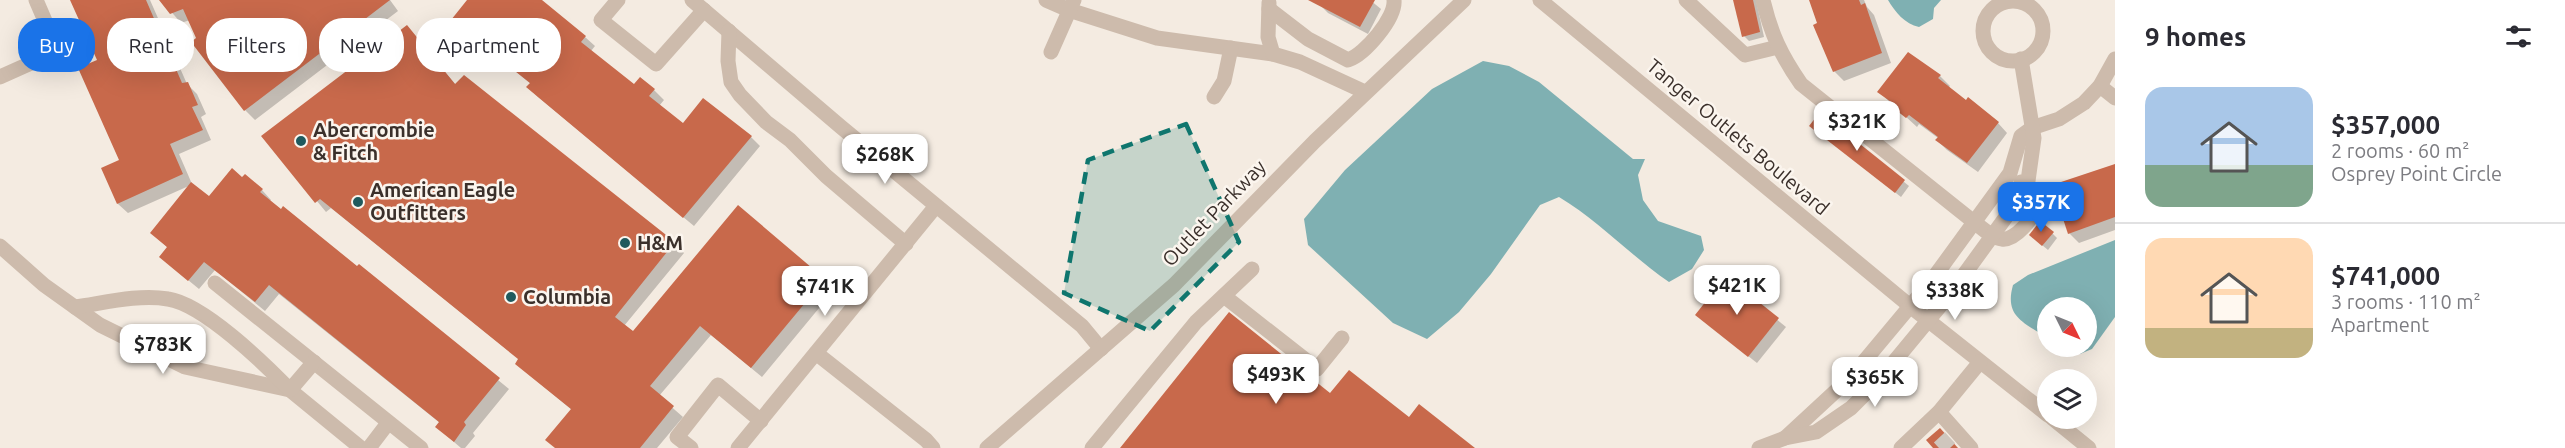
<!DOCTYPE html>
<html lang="en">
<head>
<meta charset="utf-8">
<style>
  body { margin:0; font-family:Ubuntu,sans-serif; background:#f2f2f3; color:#2b2b33; height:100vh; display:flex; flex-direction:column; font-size:22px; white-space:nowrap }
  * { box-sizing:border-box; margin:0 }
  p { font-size:20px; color:#7c7c81 }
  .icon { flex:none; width:33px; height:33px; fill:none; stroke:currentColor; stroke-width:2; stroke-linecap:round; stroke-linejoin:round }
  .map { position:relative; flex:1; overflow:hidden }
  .side { display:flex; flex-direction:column; background:#fff; width:450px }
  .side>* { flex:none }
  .top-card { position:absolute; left:18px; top:18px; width:570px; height:54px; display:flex; gap:12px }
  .needle { width:39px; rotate:133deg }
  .tools { position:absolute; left:2037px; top:297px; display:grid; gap:12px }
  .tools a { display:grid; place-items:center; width:60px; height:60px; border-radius:50%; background:#fff; box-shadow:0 6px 24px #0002; font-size:30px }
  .price { position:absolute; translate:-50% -51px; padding:0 14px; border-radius:12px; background:#fff; color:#222; font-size:20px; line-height:39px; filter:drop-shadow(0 2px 3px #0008) }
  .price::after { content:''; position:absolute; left:50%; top:36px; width:18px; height:14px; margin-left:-9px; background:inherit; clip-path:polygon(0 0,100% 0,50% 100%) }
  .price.active { background:#1a73e8; color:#fff }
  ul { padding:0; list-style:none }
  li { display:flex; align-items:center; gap:18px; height:150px; padding:0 30px }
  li+li { border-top:2px solid #e1e1e2 }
  li span { display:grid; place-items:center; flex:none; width:168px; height:120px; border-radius:18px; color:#555 }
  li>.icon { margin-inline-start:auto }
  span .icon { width:72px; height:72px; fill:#fffc; stroke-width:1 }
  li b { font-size:26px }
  h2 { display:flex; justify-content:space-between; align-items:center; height:72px; padding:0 30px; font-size:26px }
  .tag { padding:0 21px; border-radius:24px; background:#fff; box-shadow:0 6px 24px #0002; font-size:21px; line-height:54px }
  .tag.active { background:#1a73e8; color:#fff }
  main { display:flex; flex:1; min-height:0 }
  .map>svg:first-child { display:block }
  .water { fill:#7fb0b2 }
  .shadow { fill:#0003 }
  .building { fill:#c8694b }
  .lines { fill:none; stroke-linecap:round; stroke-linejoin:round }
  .minor-tunnel { stroke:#cfc6bd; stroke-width:15; stroke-dasharray:15 8; stroke-linecap:butt }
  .minor { stroke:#cdbbac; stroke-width:15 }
  .marked { fill:#0f766e; fill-opacity:0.2; stroke:#0f766e; stroke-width:4.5; stroke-dasharray:12 8; stroke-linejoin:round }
  .poi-dot { fill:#1f5a5e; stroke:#fbf5ee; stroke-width:2 }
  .labels { text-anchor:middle; stroke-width:5; stroke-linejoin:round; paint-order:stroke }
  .poi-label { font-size:20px; font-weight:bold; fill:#3b302b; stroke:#fbf5ee; text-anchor:start }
  .street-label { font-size:20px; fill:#3b302b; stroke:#fbf5ee }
</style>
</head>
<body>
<main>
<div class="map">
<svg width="2115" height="448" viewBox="0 0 2115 448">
  <rect width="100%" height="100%" fill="#f4ebe1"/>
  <g class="water">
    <path d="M1888,0H1941L1934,8L1933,19L1919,27C1905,24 1895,12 1888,0Z"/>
    <path d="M1483,61L1509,66L1539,82L1633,159H1645L1638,175L1643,200L1658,221L1701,236L1704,250L1692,269L1669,282C1631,256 1599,221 1559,197L1540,205L1491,274L1459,312L1427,339L1393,323L1308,245L1304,219L1345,170L1432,89Z"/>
    <path d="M2115,240V317L2092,349L2080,354L2059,347L2086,346V308H2048L2047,338C2024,322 2004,317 2013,285L2028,275Z"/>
  </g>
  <g class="shadow">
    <polygon points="72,0 150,0 187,84 197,94 206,114 201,117 211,140 179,154 192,184 209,198 245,177 262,190 271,200 270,201 357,268 359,266 509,389 473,433 475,436 465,448 461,448 447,436 440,423 279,294 265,311 215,270 199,289 171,266 168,248 152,233 191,185 128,213 118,204 121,161 99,61"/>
    <polygon points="161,0 390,0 398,11 255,120 245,110 198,39 190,20 181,23"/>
    <polygon points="469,0 539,0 585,37 595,46 591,51 635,86 641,79 654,90 664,100 659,106 683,125 751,137 760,146 694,226 538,97 528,87 531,84 453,20"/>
    <polygon points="1324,0 1370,0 1381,9 1368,34 1328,13 1321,6"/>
    <polygon points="1734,0 1756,0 1764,37 1749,41 1744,36"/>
    <polygon points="1810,0 1864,0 1867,7 1874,15 1891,63 1844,81 1834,71"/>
    <polygon points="407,27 456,85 674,243 684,253 624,326 633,333 739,207 834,290 762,377 711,335 659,396 683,417 657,448 555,448 572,410 527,373 517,364 520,360 331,208 326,212 263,136"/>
    <polygon points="1940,76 1950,86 1948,88 1998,123 2007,133 1978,172 1947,150 1937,140 1938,138 1919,124 1917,127 1879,92"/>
    <polygon points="1820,114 1909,186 1901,197 1816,130"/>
    <polygon points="2115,164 2115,230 2079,243 2069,233"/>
    <polygon points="2052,233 2057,238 2048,250 2036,240"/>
    <polygon points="1726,278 1786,327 1757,363 1705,322"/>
  </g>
  <g class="building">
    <polygon points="70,0 146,0 182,83 188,82 198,105 192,107 203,130 170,144 183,174 117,204 101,168 119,160 78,68 97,60"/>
    <polygon points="159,0 390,0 244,111 191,42 196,38 183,9 170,14"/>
    <polygon points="467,0 542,0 586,36 581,42 634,84 640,77 655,89 649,96 683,123 703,98 752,136 683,218 526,87 530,83 451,20"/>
    <polygon points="1308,0 1375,0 1360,27"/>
    <polygon points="1733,0 1753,0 1760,32 1742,37"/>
    <polygon points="1809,0 1859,0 1861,5 1865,3 1882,53 1833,72 1813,25 1817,23"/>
    <polygon points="407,25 455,84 464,75 675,242 615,317 633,331 738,205 825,279 751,368 700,326 650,386 674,406 640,448 555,448 545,440 571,409 515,364 518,359 320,199 315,203 261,136"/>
    <polygon points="1908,52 1941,75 1938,78 1966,100 1968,97 1999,122 1967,163 1935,140 1938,137 1909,115 1906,118 1892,107 1894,104 1877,92"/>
    <polygon points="1820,112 1905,180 1895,193 1809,126"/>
    <polygon points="2115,164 2115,217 2068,234 2052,185"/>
    <polygon points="232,168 242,177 245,174 263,189 260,192 281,209 283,206 357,266 359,264 500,378 464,422 466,425 454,442 435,427 439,422 269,285 255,302 204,262 188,281 159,257 167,247 150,233 191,182 209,196"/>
    <polygon points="2040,221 2054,232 2042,246 2029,235"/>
    <polygon points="1726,276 1779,318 1748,357 1695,315"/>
    <polygon points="1229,312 1330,393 1349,370 1409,417 1419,404 1475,448 1120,448"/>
    <polygon points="1940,428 1958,448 1933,448 1926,440"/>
  </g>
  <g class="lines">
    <polyline class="minor-tunnel" points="1939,448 1952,436"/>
    <g class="minor">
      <polyline points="618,0 601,20 656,64 704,10"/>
      <polyline points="692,0 841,127 1082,326 1101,349"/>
      <polyline points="1046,0 1069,10 1157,38 1273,54"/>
      <polyline points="1540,0 1910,306 2048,415"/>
      <polyline points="1686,0 1745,55 1778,47"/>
      <path d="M1763,0C1771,34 1781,55 1801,84L1974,222C1982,228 1992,238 2002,239C2015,241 2035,217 2036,205C2037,195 2028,188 2021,182"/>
      <circle cx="2013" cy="31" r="30"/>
      <polyline points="1269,3 1268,37 1273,54 1300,62 1365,92"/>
      <path d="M1269,9L1308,39L1348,60C1365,54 1396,18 1394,0"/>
      <polyline points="729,31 728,61 731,82 740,95 766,122 790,140 826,176 906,244"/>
      <polyline points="1051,52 1074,0"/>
      <polyline points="0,77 58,51 36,0"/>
      <polyline points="2100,86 2115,98"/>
      <polyline points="1214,97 1224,81 1231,48"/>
      <polyline points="0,246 44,285 100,325 185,367 290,390 361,448"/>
      <polyline points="215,283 421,448"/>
      <polyline points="1224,296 1317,369 1342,338"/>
      <path d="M75,307C104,303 138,294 168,299C203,304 265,364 290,390L314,362"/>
      <polyline points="816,353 926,440 933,448"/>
      <polyline points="1939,412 1971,448"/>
      <polyline points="2052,418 2089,448"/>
      <polyline points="1785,438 1851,377 1932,280 2010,173 2021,136 2032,128 2059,119 2084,103 2100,86 2115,59"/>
      <polyline points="369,448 388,423"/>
      <polyline points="691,448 677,437 718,385 761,421"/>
      <polyline points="738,448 936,206"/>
      <polyline points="987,448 1174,285 1315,141 1464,0"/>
      <polyline points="1092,448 1196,322 1252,269"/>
      <polyline points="1759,448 1785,438 1816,432 1851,408 1879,380 1950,294 2027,188 2034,138 2021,59"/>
      <polyline points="1901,448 1939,412 1980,362"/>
    </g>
  </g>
  <path class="marked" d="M1186,124L1239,242L1150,331L1064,293L1088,160Z"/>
  <g class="poi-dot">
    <circle cx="301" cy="141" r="6"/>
    <circle cx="358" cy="202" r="6"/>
    <circle cx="625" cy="243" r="6"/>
    <circle cx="511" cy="297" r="6"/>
  </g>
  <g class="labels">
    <g class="poi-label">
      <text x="313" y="137">Abercrombie<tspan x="313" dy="23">&amp; Fitch</tspan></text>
      <text x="370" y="197">American Eagle<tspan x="370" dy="23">Outfitters</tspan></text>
      <text x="637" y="250">H&amp;M</text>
      <text x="523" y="304">Columbia</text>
    </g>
    <g class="street-label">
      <text transform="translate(1738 137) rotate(40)" y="7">Tanger Outlets Boulevard</text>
      <text transform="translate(1214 213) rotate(-46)" y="7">Outlet Parkway</text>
    </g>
  </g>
</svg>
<div class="tools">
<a><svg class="needle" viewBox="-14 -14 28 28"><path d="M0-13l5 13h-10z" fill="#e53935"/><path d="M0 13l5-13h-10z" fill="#7c7c81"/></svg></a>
<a><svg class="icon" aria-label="layers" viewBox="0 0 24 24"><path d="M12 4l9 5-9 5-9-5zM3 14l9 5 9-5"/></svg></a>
</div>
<b class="price" style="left:1857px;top:152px">$321K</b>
<b class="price" style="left:885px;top:185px">$268K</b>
<b class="price active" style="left:2041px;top:233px">$357K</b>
<b class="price" style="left:1737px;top:316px">$421K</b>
<b class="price" style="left:825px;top:317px">$741K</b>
<b class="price" style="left:1955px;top:321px">$338K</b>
<b class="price" style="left:163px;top:375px">$783K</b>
<b class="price" style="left:1276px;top:405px">$493K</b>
<b class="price" style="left:1875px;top:408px">$365K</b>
<div class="top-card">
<a class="tag active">Buy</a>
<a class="tag">Rent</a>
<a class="tag">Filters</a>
<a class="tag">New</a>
<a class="tag">Apartment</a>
</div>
</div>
<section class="side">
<h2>9 homes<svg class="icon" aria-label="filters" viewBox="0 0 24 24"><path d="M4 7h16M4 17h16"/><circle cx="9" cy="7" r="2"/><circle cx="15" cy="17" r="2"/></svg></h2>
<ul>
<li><span style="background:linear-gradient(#a9c7e8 65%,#7fa58c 0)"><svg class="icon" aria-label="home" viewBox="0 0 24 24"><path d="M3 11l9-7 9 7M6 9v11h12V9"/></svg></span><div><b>$357,000</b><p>2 rooms · 60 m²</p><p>Osprey Point Circle</p></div></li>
<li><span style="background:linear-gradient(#ffd9b3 75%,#c2b280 0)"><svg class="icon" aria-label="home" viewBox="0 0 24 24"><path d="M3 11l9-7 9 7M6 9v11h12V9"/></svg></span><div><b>$741,000</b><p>3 rooms · 110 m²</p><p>Apartment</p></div></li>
</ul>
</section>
</main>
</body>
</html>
